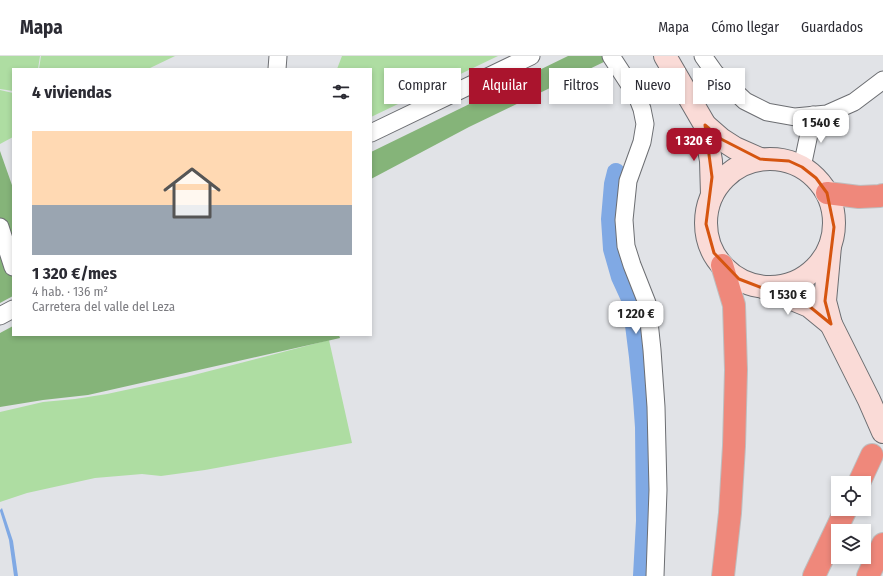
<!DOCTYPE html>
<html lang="es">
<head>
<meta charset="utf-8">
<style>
  body { margin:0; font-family:"Fira Sans Condensed",sans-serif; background:#f2f2f3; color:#2b2b33; height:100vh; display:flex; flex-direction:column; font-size:15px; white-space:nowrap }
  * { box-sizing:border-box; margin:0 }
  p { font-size:13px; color:#7c7c81 }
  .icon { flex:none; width:22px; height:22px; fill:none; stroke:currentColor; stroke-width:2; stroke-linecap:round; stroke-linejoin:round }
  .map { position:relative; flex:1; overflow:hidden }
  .drawer { position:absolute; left:12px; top:12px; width:360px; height:268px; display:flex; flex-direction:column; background:#fff; border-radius:0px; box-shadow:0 2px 6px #0003 }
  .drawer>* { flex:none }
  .hud { position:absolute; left:384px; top:12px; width:380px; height:36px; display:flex; gap:8px }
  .buttons { position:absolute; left:831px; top:420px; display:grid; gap:8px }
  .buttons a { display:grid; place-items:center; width:40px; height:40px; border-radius:0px; background:#fff; box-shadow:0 2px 6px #0003; font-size:20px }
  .price { position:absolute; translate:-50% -34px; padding:0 9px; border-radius:8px; background:#fff; color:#222; font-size:13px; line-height:26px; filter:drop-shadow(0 1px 2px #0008) }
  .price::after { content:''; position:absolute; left:50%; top:24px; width:12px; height:9px; margin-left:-6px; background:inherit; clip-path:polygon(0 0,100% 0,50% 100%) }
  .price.current { background:#aa142d; color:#fff }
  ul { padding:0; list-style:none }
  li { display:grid; align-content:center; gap:8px; height:212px; padding:0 20px }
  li+li { border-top:1px solid #e1e1e2 }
  li span { display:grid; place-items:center; height:124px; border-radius:0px; color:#555 }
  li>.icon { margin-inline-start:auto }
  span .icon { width:72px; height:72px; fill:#fffc; stroke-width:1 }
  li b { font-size:17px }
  h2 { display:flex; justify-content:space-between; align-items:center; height:48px; padding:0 20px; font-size:17px }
  .tag { padding:0 14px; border-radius:0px; background:#fff; box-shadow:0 2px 6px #0003; font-size:14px; line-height:36px }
  .tag.current { background:#aa142d; color:#fff }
  header { display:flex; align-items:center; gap:24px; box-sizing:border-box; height:56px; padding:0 20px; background:#fff; border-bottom:1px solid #e1e1e2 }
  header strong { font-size:19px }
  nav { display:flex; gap:22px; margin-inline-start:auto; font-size:14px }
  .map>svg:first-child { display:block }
  .green { fill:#aedda2 }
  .forest { fill:#85b479 }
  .water { fill:#80a9e4 }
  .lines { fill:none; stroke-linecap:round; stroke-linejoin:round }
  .canal { stroke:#80a9e4; stroke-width:18 }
  .street-casing { stroke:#6c6e72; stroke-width:19 }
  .secondary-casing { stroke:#6c6e72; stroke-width:24 }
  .highway-casing { stroke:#bebebf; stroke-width:24 }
  .street { stroke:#fff; stroke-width:17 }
  .secondary { stroke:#fadbd7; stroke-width:22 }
  .highway { stroke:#ef887b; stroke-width:22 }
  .marked { fill:none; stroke:#d65510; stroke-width:3; stroke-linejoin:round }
</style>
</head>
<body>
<header>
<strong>Mapa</strong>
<nav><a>Mapa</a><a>Cómo llegar</a><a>Guardados</a></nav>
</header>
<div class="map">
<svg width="883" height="520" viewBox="0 0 883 520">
  <rect width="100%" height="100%" fill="#e1e3e7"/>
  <g class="green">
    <polygon points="0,0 40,0 38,13 13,13 13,35 0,33"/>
    <polygon points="41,0 175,0 148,13 39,13"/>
    <polygon points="342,0 498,0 371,61 371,13 337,13"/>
    <polygon points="0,34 13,37 13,81 0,88"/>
    <polygon points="329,284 352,387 205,414 161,420 142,418 95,422 27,437 0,446 0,356 43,346 75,343 107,338 186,321"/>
  </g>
  <g class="forest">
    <polygon points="568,0 605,0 608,4 469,71 371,123 371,96"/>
    <polygon points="0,95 13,132 13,240 0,247"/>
    <polygon points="13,270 13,279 339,279 340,282 88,339 43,344 0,351 0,277"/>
  </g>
  <polygon class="water" points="2,452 13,485 18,520 14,520 9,484 0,455 0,454"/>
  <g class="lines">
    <polyline class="canal" points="616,116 613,128 610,163 612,193 620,221 631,245 638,301 642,343 644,371 645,465 642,520"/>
    <defs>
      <g id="street">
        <polyline points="611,0 637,40 642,53 645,68 642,86 628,125 624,164 626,190 632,209 647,247 652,294 656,351 658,434 655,520"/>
        <polyline points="703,0 715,17 745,45 767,56 795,61 827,58 854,46 883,24"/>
        <polyline points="277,13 278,0"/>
        <polyline points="371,77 531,0"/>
        <polyline points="802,111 813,59"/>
        <polyline points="0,171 13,211"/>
        <polyline points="0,260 13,253"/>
      </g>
      <g id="secondary">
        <polyline points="665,0 705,69 721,83 735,92 760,103"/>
        <polyline points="705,69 711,105 712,139"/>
        <circle cx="770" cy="167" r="64"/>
        <polyline points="830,190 825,245 831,268 869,344 883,376"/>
        <polyline points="763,231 809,250 831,268"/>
      </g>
      <g id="highway">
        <polyline points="827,137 859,141 880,140 883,139"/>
        <polyline points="722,209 734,249 736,314 734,390 730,457 723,520"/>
        <polyline points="859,427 872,399"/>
        <polyline points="814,520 846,453"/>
        <polyline points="868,520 883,488"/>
      </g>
    </defs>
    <use href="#street" class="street-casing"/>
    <use href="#secondary" class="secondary-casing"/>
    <use href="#highway" class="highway-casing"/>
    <use href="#street" class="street"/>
    <use href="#secondary" class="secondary"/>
    <use href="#highway" class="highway"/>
  </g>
  <path class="marked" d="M705,69L721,83L760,103L789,105L802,111L816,122L827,137L834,171L825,245L831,268L809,250L739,223L714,197L706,168L712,121Z"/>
</svg>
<div class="buttons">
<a><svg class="icon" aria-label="locate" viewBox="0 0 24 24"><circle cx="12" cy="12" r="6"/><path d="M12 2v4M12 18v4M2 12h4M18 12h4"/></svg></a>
<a><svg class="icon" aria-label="layers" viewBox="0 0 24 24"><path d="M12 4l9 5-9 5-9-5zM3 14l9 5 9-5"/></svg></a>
</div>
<b class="price" style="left:821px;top:88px">1 540 €</b>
<b class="price current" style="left:694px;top:106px">1 320 €</b>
<b class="price" style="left:788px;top:260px">1 530 €</b>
<b class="price" style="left:636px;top:279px">1 220 €</b>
<div class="hud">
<a class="tag">Comprar</a>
<a class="tag current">Alquilar</a>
<a class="tag">Filtros</a>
<a class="tag">Nuevo</a>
<a class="tag">Piso</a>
</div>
<section class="drawer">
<h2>4 viviendas<svg class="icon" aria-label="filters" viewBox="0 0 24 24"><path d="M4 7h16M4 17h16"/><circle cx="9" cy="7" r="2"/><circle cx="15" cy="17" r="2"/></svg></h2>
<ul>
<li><span style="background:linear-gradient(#ffd9b3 60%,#9aa5b1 0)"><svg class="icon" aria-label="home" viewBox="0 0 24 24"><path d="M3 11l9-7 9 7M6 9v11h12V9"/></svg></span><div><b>1 320 €/mes</b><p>4 hab. · 136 m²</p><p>Carretera del valle del Leza</p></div></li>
</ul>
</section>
</div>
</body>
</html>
